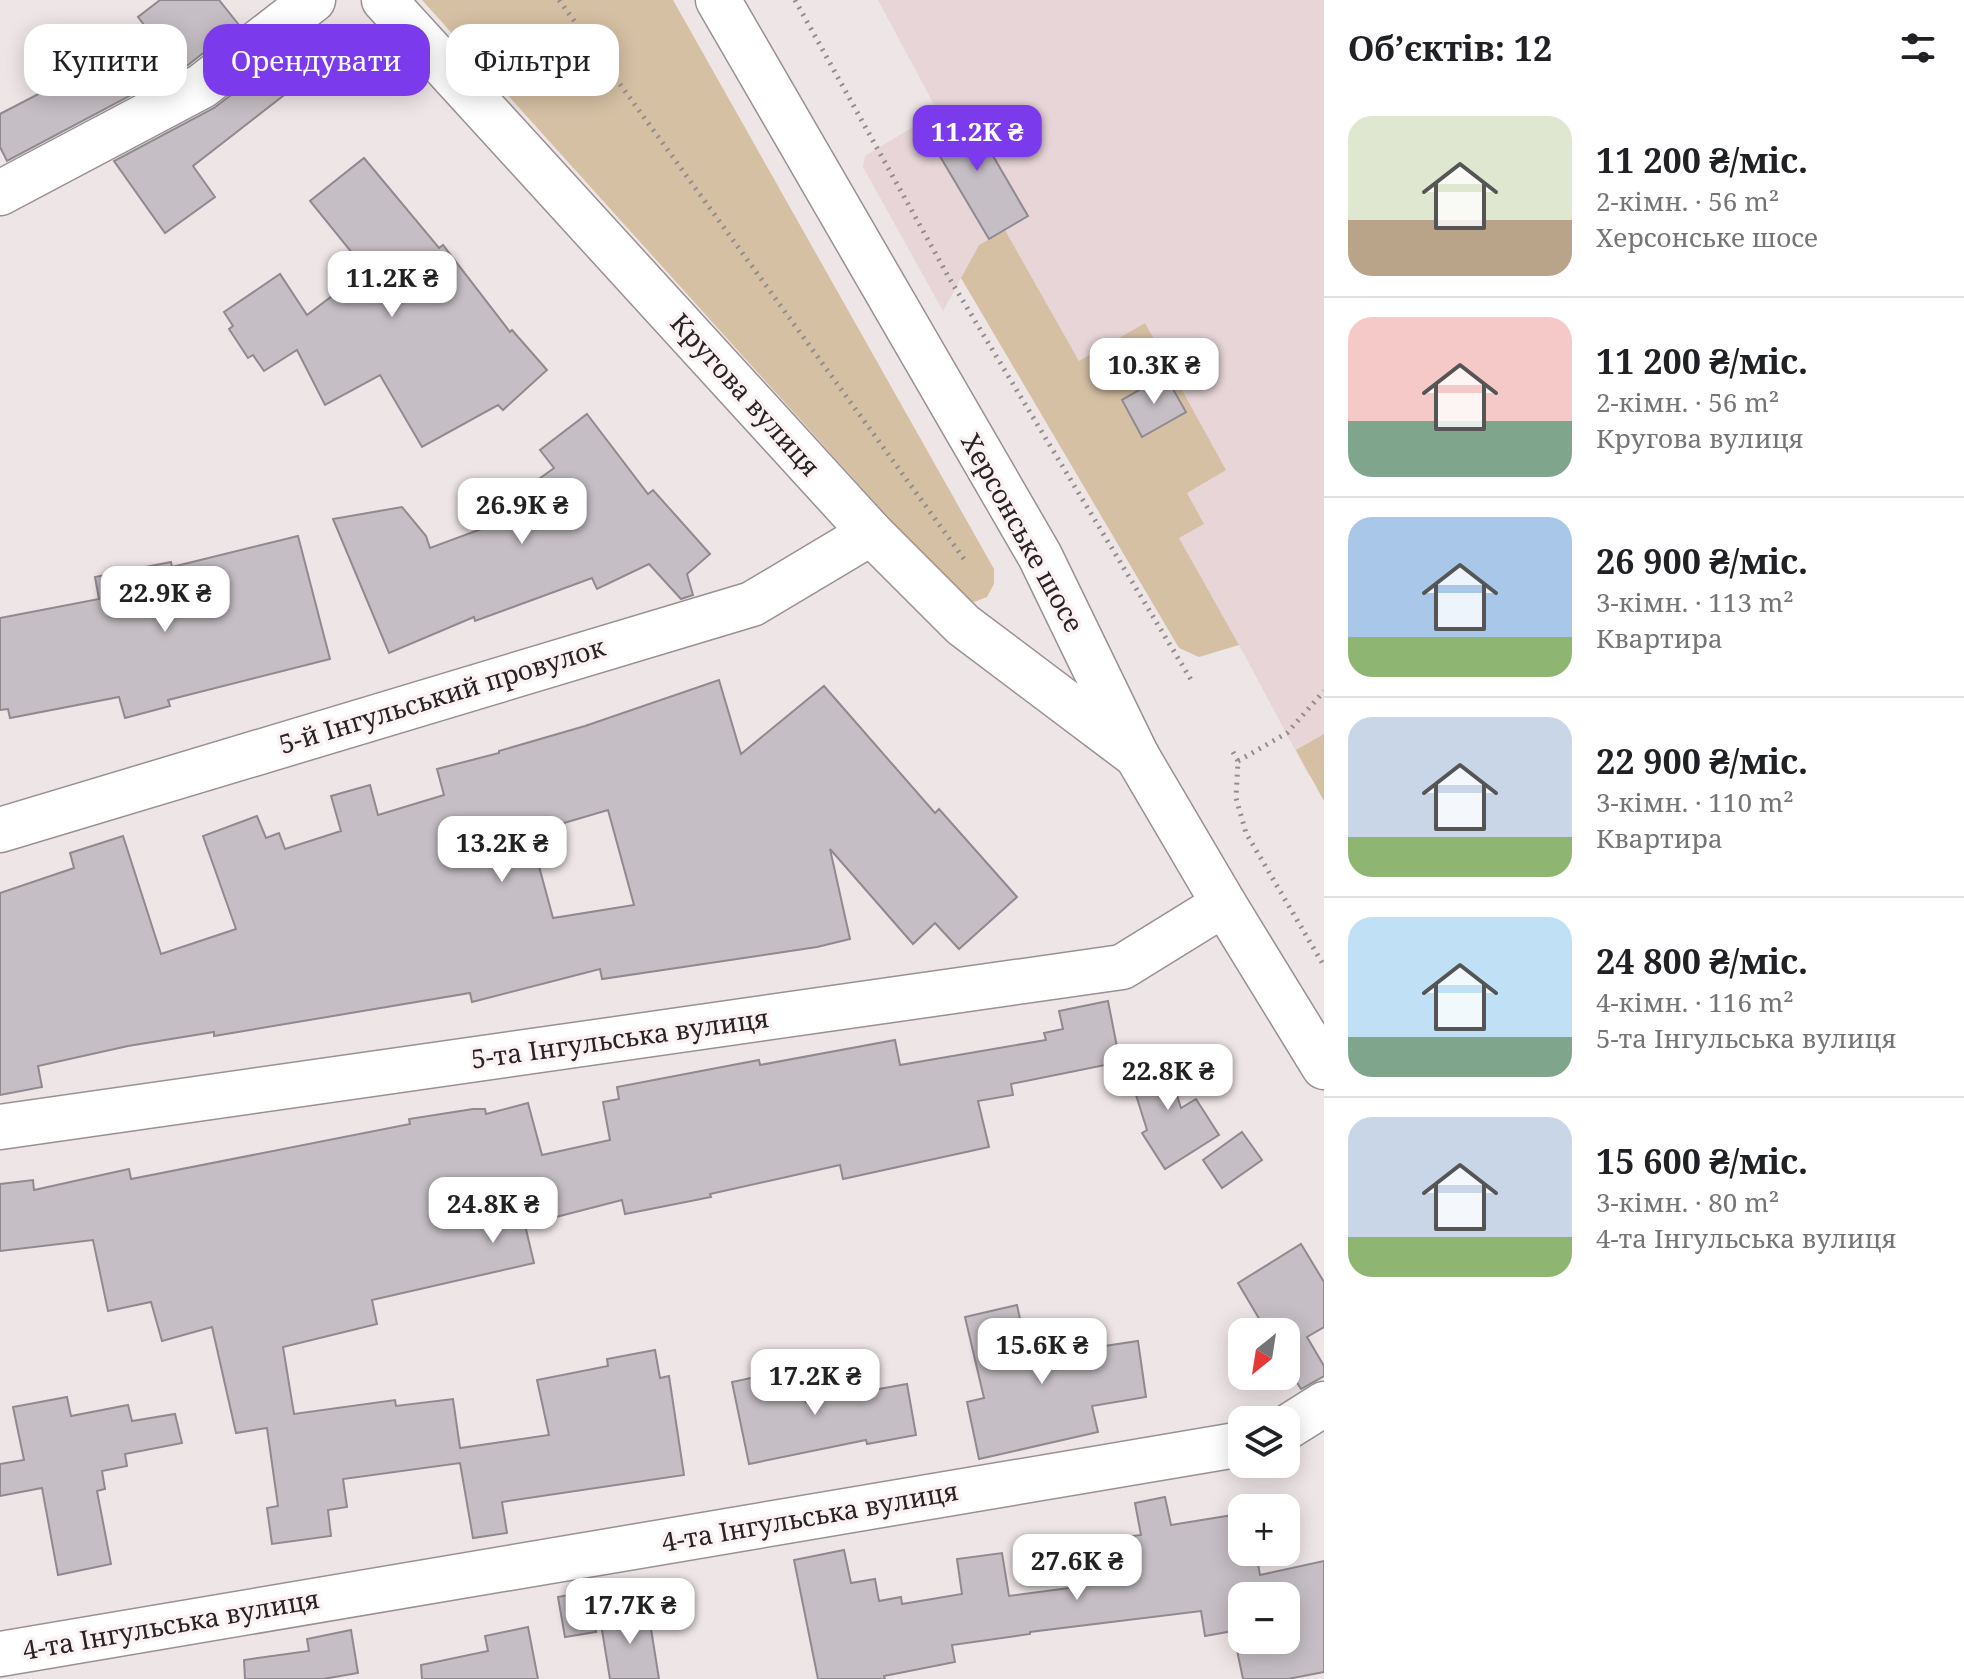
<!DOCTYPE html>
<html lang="uk">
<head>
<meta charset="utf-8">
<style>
  body { margin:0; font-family:"Noto Serif",serif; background:#f2f2f2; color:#202124; height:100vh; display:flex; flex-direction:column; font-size:30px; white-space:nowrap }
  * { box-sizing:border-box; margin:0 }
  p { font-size:26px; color:#757577 }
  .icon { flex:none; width:44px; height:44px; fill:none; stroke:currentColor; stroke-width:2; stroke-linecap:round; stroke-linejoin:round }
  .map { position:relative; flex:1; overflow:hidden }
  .details { display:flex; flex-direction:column; background:#fff; width:640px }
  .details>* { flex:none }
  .top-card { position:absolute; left:24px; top:24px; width:760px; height:72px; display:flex; gap:16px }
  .needle { width:52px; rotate:210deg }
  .controls { position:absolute; left:1228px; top:1318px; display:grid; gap:16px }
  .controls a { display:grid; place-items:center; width:72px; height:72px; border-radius:16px; background:#fff; box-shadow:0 4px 20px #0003; font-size:40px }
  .price { position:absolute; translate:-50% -68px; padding:0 18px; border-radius:16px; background:#fff; color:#222; font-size:26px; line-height:52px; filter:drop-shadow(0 2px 4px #0008) }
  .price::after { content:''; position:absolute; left:50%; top:48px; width:24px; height:18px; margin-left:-12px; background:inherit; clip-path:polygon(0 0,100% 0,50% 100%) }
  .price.selected { background:#7c3aed; color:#fff }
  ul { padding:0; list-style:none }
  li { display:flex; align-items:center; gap:24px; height:200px; padding:0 24px }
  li+li { border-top:2px solid #e0e0e0 }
  li span { display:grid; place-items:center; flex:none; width:224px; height:160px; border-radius:24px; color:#555 }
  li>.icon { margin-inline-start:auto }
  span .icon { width:96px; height:96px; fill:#fffc; stroke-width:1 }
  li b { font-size:34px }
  h2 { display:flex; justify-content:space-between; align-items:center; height:96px; padding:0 24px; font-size:34px }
  .chip { padding:0 28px; border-radius:24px; background:#fff; box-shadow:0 4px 20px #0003; font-size:28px; line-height:72px }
  .chip.selected { background:#7c3aed; color:#fff }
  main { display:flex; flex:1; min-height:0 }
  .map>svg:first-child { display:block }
  .built { fill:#e7d5d8 }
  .green { fill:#d6c0a4 }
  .building { fill:#c5bec4; stroke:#90898f; stroke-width:2; fill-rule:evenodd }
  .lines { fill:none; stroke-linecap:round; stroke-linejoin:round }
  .minor-casing { stroke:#999092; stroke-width:47 }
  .secondary-casing { stroke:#999092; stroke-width:47 }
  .primary-casing { stroke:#999092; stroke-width:47 }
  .path { stroke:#948d8e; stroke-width:5; stroke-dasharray:2 6; stroke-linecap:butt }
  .minor { stroke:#fff; stroke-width:44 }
  .secondary { stroke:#fff; stroke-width:44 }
  .primary { stroke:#fff; stroke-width:44 }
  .labels { text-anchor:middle; stroke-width:7; stroke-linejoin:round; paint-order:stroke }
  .street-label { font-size:26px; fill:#282425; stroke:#fcf2f4 }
</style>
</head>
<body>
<main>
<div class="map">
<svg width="1324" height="1679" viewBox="0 0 1324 1679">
  <rect width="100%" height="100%" fill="#eee5e6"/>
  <polygon class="built" points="878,0 1324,0 1324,766 1309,776 1244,654 1005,230 979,245 943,311 863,167 865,156 938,112"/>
  <g class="green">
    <polygon points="422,0 673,0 994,569 994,584 987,597 974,602 960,597"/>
    <polygon points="1005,230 1079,361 1145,323 1226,470 1187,493 1204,524 1179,538 1239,645 1199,657 1179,648 961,278 979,245"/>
    <polygon points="1324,734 1324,801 1296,750"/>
  </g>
  <g class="building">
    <polygon points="160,0 219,0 239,25 188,65 7,161 0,147 0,114 69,78 76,93 160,46 138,17"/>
    <polygon points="277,60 297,85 193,166 215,197 165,233 114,161 214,108"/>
    <polygon points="965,108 1028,216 989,239 925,131"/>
    <polygon points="364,158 439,248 443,245 510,332 512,330 547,370 503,410 498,405 422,447 380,375 325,405 297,350 264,371 253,355 248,358 229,329 233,326 224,312 280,274 307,315 366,270 310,201"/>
    <polygon points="1165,375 1186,412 1142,437 1122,400"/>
    <polygon points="587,414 648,494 653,490 710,554 687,574 693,595 681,599 649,564 597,589 592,578 475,621 474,617 389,653 333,519 402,507 426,536 430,548 538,508 524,490 554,468 540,450"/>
    <polygon points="298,536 330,659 168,700 170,706 125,718 119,697 10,718 8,709 0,710 0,618 99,599 95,577 171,562 172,567"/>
    <path d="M719,680L741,754L824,686L935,813L939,809L1017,897L959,949L935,923L913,944L830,849L850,939L817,947L602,979L600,969L472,1002L470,993L214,1036V1032L128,1046L38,1066L42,1087L0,1095V893L74,868L70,853L123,836L161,954L236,929L203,836L257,816L266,838L279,833L285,849L341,831L331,796L370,785L378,815L444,795L437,769L499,753V751L585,726ZM608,810L634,905L553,918L530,833Z"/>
    <polygon points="1108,1001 1120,1062 1011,1084 1013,1095 978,1101 989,1147 843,1179 840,1165 710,1194 711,1197 625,1214 622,1200 525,1225 534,1263 372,1300 377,1324 283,1347 294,1414 395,1400 396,1406 453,1399 460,1448 549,1435 537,1380 608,1366 607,1359 655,1350 660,1378 669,1376 684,1475 502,1502 507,1533 473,1538 460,1463 343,1479 347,1507 328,1510 331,1536 272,1544 267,1508 278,1506 267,1428 236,1433 212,1327 162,1341 151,1302 108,1311 93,1240 0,1251 0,1184 33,1180 34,1190 129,1169 131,1179 410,1124 409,1119 473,1109 485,1109 486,1114 528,1103 542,1155 610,1140 603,1102 619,1099 617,1087 759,1060 760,1065 895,1040 900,1065 1046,1040 1044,1033 1063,1029 1059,1011"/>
    <polygon points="1163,1052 1181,1108 1196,1099 1219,1135 1165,1169 1142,1133 1147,1130 1126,1063"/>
    <polygon points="1242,1132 1262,1160 1222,1188 1203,1160"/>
    <polygon points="1301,1244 1324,1282 1324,1327 1307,1337 1324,1366 1324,1376 1301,1389 1286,1365 1286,1332 1267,1332 1238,1283"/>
    <polygon points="1017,1305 1027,1351 1050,1346 1052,1354 1138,1341 1146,1397 1092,1406 1098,1432 979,1459 967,1402 984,1398 965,1317"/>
    <polygon points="798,1368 806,1402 907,1384 916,1435 867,1444 866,1440 749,1464 732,1382"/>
    <polygon points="67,1397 71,1416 128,1405 132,1421 175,1414 182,1443 125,1454 127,1466 102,1471 105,1489 97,1491 111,1564 58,1575 42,1488 0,1496 0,1464 24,1460 13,1407"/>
    <path d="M1165,1497L1171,1525L1233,1515L1237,1537L1242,1536V1552H1256L1260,1575L1324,1561V1672L1288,1679H1243L1233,1631L1205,1636L1201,1611L1030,1632V1634L952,1645L955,1662L884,1676L885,1679H818L794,1560L844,1550L851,1583L875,1579L879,1601L901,1597L902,1604L962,1594L957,1559L1002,1553L1009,1596L1077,1587L1071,1544L1141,1535L1135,1503ZM1242,1596H1286V1640H1242Z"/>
    <polygon points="589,1591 596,1632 565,1637 558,1597"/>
    <polygon points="648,1610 659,1679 610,1679 600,1618"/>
    <polygon points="528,1627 538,1679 422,1679 421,1665 488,1651 485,1636"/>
    <polygon points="351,1630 358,1673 323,1679 245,1679 244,1660 309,1651 307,1639"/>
  </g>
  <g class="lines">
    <defs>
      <g id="minor">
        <polyline points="0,193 202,86 313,0"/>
        <polyline points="0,830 752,604 871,533"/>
        <polyline points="0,1127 1122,967 1224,904"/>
        <polyline points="1286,1428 1324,1404"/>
        <polyline points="0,1654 1242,1444"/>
      </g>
      <polyline id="secondary" points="718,0 1040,556 1137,756"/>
      <polyline id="primary" points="384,0 871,533 963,625 1137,756 1224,904 1324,1067"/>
    </defs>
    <use href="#minor" class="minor-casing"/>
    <use href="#secondary" class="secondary-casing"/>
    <use href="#primary" class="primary-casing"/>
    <g class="path">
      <polyline points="559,0 967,563"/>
      <polyline points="795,0 948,276 1193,683"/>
      <polyline points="1233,752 1238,761 1236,798 1246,833 1324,966"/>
      <polyline points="1238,761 1287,733 1324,691"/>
    </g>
    <use href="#minor" class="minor"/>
    <use href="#secondary" class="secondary"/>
    <use href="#primary" class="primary"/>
  </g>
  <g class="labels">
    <g class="street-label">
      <text transform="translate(745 395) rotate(48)" y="9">Кругова вулиця</text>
      <text transform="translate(1022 533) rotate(61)" y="9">Херсонське шосе</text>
      <text transform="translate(442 696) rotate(-17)" y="9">5-й Інгульський провулок</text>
      <text transform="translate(620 1039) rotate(-8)" y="9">5-та Інгульська вулиця</text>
      <text transform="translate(810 1517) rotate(-10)" y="9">4-та Інгульська вулиця</text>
      <text transform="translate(171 1625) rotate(-10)" y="9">4-та Інгульська вулиця</text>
    </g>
  </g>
</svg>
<div class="controls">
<a><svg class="needle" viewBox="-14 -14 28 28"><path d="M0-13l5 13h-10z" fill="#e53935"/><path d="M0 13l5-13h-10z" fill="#757577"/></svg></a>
<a><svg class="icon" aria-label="layers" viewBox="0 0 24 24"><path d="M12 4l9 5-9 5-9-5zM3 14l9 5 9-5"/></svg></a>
<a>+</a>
<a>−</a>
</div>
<b class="price selected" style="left:977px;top:173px">11.2K ₴</b>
<b class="price" style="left:392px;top:319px">11.2K ₴</b>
<b class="price" style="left:1154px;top:406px">10.3K ₴</b>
<b class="price" style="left:522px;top:546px">26.9K ₴</b>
<b class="price" style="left:165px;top:634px">22.9K ₴</b>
<b class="price" style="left:502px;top:884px">13.2K ₴</b>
<b class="price" style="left:1168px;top:1112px">22.8K ₴</b>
<b class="price" style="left:493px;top:1245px">24.8K ₴</b>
<b class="price" style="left:1042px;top:1386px">15.6K ₴</b>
<b class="price" style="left:815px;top:1417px">17.2K ₴</b>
<b class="price" style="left:1077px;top:1602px">27.6K ₴</b>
<b class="price" style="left:630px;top:1646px">17.7K ₴</b>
<div class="top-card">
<a class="chip">Купити</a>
<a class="chip selected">Орендувати</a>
<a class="chip">Фільтри</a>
</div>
</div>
<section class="details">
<h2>Об’єктів: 12<svg class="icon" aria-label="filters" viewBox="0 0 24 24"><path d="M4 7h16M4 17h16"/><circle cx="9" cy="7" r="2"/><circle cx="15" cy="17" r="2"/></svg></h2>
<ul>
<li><span style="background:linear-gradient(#dfe7d0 65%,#b9a48a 0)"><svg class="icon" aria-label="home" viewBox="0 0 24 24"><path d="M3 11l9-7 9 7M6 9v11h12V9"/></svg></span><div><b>11 200 ₴/міс.</b><p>2-кімн. · 56 m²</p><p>Херсонське шосе</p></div></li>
<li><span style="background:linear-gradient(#f6c9c9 65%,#7fa58c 0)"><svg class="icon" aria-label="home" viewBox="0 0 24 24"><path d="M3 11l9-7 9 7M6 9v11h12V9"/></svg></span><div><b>11 200 ₴/міс.</b><p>2-кімн. · 56 m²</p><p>Кругова вулиця</p></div></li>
<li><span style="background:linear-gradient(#a9c7e8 75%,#8fb573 0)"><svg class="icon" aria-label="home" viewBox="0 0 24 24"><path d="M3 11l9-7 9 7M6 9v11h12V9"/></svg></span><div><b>26 900 ₴/міс.</b><p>3-кімн. · 113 m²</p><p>Квартира</p></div></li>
<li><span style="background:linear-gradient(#c9d6e8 75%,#8fb573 0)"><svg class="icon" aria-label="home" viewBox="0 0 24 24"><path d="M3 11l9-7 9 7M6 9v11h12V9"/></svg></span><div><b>22 900 ₴/міс.</b><p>3-кімн. · 110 m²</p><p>Квартира</p></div></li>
<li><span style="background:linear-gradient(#bfe0f5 75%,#7fa58c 0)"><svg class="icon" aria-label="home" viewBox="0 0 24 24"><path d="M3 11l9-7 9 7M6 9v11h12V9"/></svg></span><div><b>24 800 ₴/міс.</b><p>4-кімн. · 116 m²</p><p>5-та Інгульська вулиця</p></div></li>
<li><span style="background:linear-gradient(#c9d6e8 75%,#8fb573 0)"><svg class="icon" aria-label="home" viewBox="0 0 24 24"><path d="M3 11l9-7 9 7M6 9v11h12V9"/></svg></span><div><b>15 600 ₴/міс.</b><p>3-кімн. · 80 m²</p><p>4-та Інгульська вулиця</p></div></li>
</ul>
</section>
</main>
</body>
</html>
